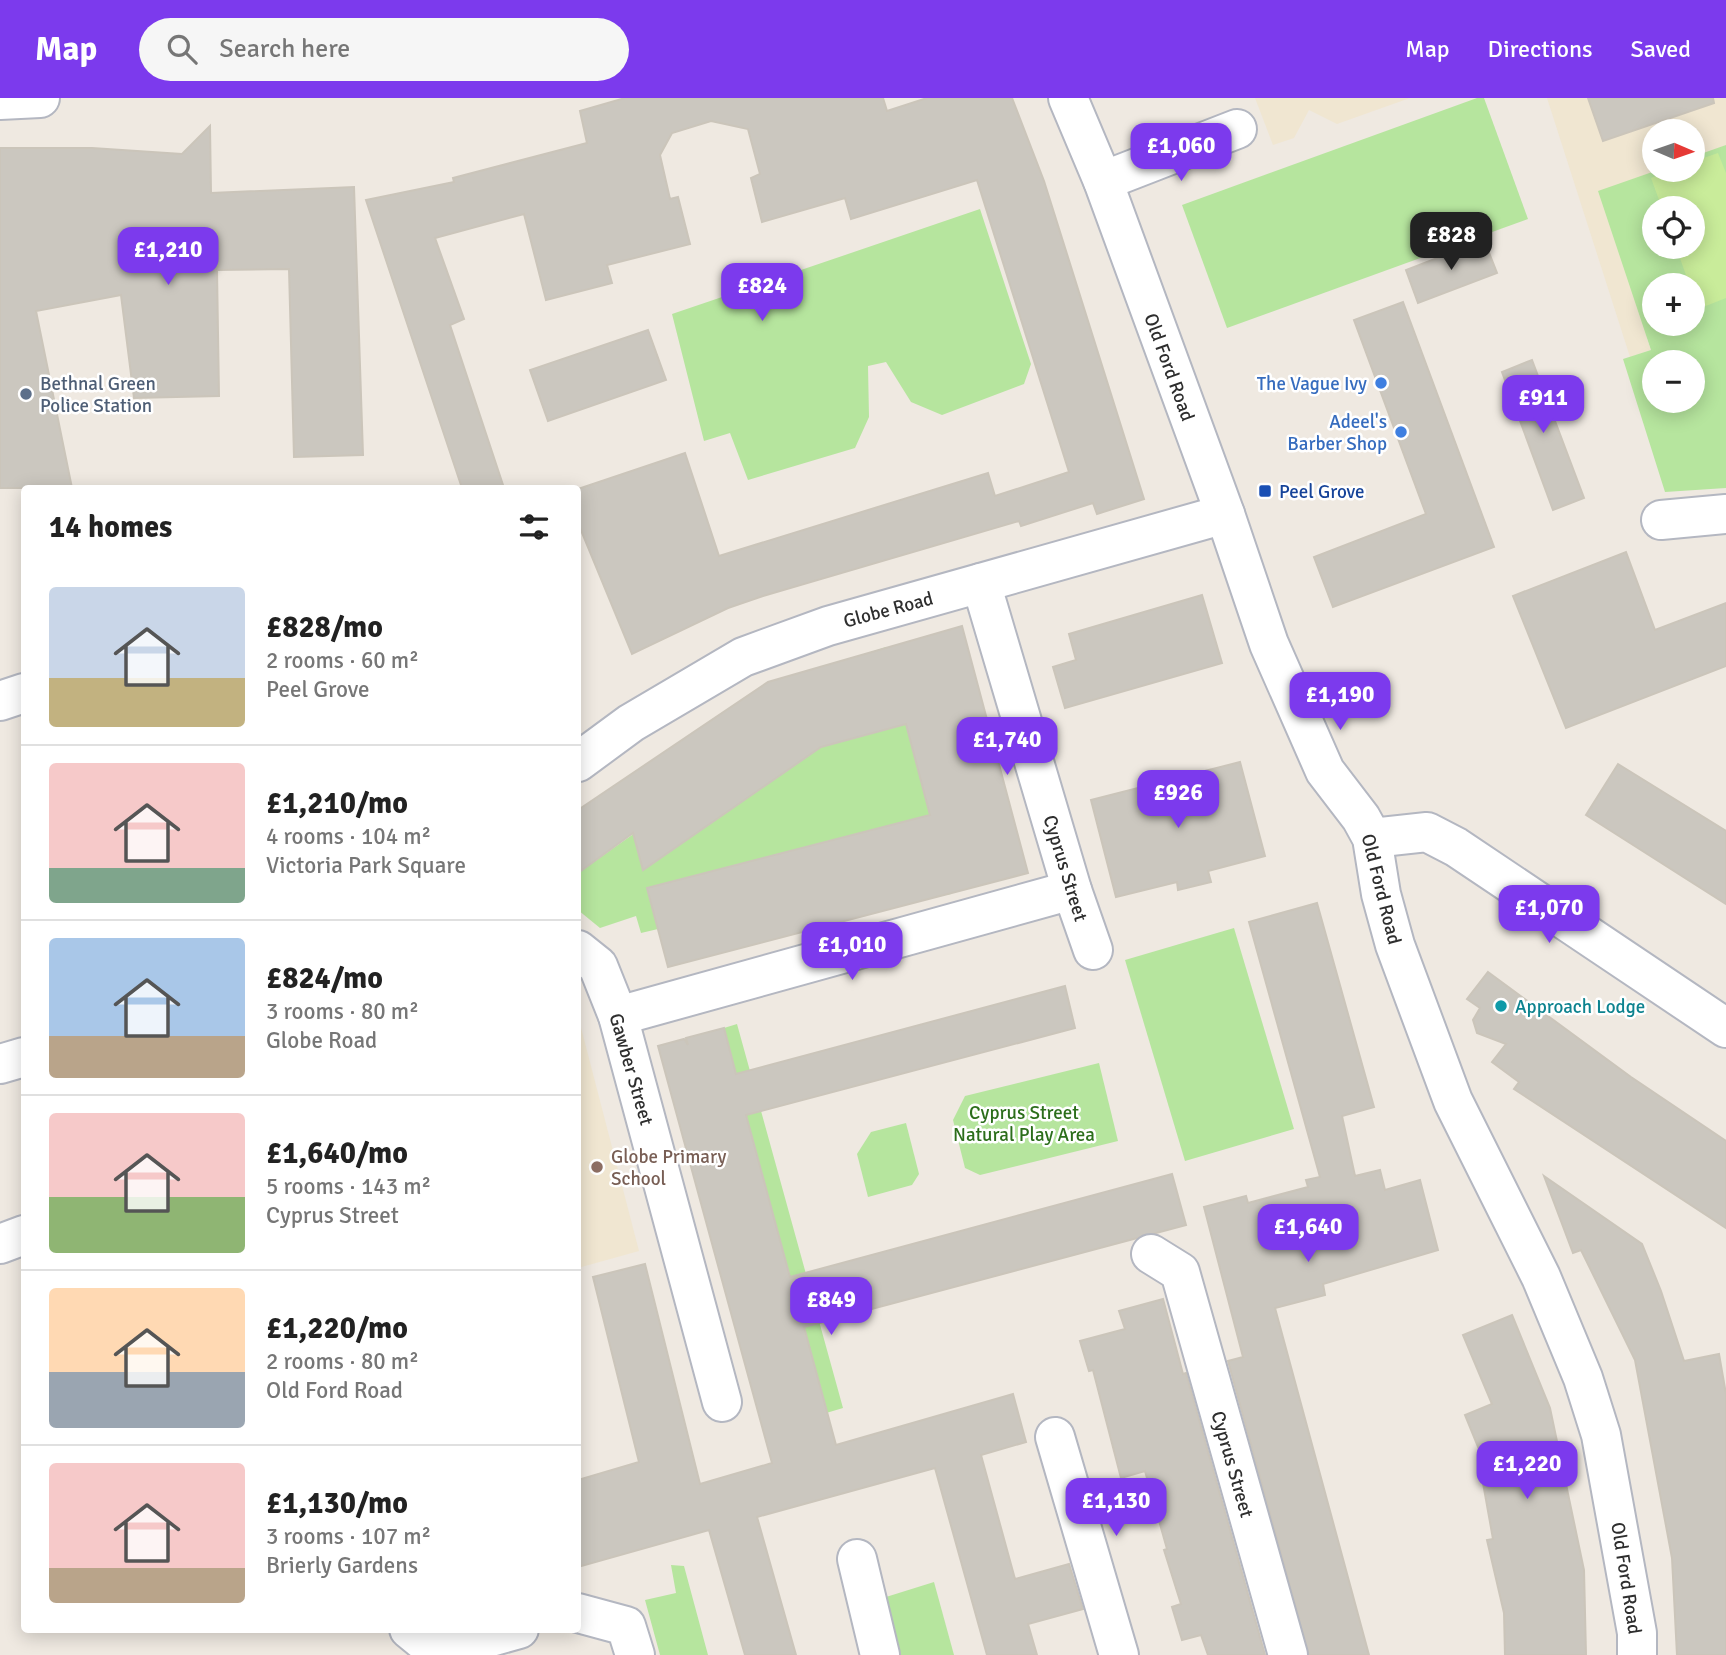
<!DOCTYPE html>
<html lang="en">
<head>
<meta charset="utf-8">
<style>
  body { margin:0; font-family:Signika,sans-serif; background:#f6f6f6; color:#222; height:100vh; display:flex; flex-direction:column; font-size:26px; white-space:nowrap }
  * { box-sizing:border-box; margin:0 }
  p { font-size:23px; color:#767676 }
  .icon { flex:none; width:38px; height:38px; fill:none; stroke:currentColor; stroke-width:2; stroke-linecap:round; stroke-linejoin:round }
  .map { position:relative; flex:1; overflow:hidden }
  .details { position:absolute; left:21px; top:387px; width:560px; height:1148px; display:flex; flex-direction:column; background:#fff; border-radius:7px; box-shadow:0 4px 18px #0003 }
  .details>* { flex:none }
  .needle { width:46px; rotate:92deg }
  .tools { position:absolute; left:1642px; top:21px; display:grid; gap:14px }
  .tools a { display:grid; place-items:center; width:63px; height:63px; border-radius:50%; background:#fff; box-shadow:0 4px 18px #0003; font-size:35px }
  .price { position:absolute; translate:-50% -60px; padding:0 16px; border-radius:14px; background:#7c3aed; color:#fff; font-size:23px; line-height:46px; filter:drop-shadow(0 2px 4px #0008) }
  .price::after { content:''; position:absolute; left:50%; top:42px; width:21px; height:16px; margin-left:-10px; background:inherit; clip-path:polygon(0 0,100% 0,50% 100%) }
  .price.on { background:#222; color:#fff }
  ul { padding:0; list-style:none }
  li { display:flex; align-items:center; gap:21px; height:175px; padding:0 28px }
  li+li { border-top:2px solid #e0e0e0 }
  li span { display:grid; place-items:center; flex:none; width:196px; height:140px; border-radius:7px; color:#555 }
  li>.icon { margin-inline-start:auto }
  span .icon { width:84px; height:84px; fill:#fffc; stroke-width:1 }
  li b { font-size:30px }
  h2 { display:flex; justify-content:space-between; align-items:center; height:84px; padding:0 28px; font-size:30px }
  header { display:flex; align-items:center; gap:42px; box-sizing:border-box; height:98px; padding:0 35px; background:#7c3aed; color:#fff }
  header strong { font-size:33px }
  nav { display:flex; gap:38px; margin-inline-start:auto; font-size:24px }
  .search { width:490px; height:63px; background:#f6f6f6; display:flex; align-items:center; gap:18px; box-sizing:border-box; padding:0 24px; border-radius:38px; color:#767676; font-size:26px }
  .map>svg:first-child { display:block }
  .education { fill:#f0e6d1; fill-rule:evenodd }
  .green { fill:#b6e59e; fill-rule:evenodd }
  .pitch { fill:#c9ec9a }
  .building { fill:#cbc7bf; stroke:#cbc5ba; stroke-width:2 }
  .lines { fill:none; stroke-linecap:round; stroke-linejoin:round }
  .street-casing { stroke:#b4b7c1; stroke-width:42 }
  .secondary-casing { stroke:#b4b7c1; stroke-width:42 }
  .street { stroke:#fff; stroke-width:38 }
  .secondary { stroke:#fff; stroke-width:38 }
  .shop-dot { fill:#3f7fe0; stroke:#fff; stroke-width:2.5 }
  .service-dot { fill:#5c6f8a; stroke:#fff; stroke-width:2.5 }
  .transit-dot { fill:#1a4fb4; stroke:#fff; stroke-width:2.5 }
  .culture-dot { fill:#0f9aa8; stroke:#fff; stroke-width:2.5 }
  .education-dot { fill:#8d6e63; stroke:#fff; stroke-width:2.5 }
  .labels { text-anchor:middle; stroke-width:5; stroke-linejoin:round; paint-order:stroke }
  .street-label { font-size:19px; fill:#2e2e2e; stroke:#fff }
  .service-label { font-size:19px; fill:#4e5e75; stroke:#fff; text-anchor:start }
  .shop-label { font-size:19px; fill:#366cbe; stroke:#fff; text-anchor:end }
  .transit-label { font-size:19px; fill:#164399; stroke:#fff; text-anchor:start }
  .culture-label { font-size:19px; fill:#0d838f; stroke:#fff; text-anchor:start }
  .park-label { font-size:19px; fill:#2c6e1b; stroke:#fff }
  .education-label { font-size:19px; fill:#785e54; stroke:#fff; text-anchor:start }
</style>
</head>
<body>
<header>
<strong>Map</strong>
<div class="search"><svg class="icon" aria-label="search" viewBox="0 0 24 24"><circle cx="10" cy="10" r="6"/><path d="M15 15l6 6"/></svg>Search here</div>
<nav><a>Map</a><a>Directions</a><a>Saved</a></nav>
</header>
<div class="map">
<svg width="1726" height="1557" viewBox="0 0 1726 1557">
  <rect width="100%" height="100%" fill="#efe9e1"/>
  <g class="education">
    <polygon points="1255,0 1410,0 1337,26 1309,12 1294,40 1273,47"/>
    <path d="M1547,0H1726V212L1692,187H1654V226H1688L1647,241L1651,252L1630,259ZM1654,33H1692V72H1654ZM1654,110H1692V149H1654Z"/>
    <polygon points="578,918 639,1153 578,1170"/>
  </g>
  <g class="green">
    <polygon points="1477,0 1484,0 1528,121 1227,230 1182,107"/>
    <path d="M1726,47V390L1665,394L1623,261L1651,252L1598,93L1658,72H1692V59ZM1654,110H1692V149H1654ZM1654,187H1692V226H1654ZM1654,264H1692V303H1654Z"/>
    <polygon points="980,111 1031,266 1024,286 942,317 911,304 886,264 868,268 869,319 855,350 748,382 730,335 704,343 672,216"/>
    <polygon points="886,549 951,796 936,799 925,759 907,723 865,734 658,831 641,835 636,818 600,830 578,812 578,775 659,718 772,683 810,657 868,555"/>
    <polygon points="1234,830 1294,1031 1185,1063 1125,862"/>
    <path d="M737,926L843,1310L806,1321C793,1235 785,1149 759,1067L732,1053L754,1047L724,930Z"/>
    <polygon points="1099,965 1118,1043 980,1077 965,1070 953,1022 965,998"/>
    <polygon points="906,1025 919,1076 912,1087 868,1099 857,1056 871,1034"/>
    <polygon points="671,1467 684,1468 708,1557 660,1557 645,1502 676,1495"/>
    <polygon points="934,1484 954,1557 901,1557 886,1499"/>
  </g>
  <polygon class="pitch" points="1718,55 1726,75 1726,200 1698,211 1676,149 1692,149 1692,110 1662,110 1651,80 1672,72 1692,72 1692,64"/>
  <g class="building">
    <polygon points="625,0 883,0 887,13 927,0 1012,0 1044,83 1144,401 1097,416 1093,405 1021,428 1019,423 763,498 728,510 632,556 578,425 578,391 685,355 719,458 988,375 995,398 1069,374 977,82 851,121 845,100 762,124 751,80 760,76 748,31 711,23 672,35 660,57 670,101 678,99 690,146 607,167 612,185 546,202 524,116 435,140 464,221 450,227 504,390 462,390 366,102 454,84 453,80 587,45 580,13"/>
    <polygon points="1588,0 1713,0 1714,5 1603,43"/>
    <polygon points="210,28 211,95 354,89 363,357 294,359 289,171 217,172 219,298 134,300 121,197 36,213 72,390 0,390 0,50 92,50 182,56"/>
    <polygon points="1484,142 1497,175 1418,205 1406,172"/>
    <polygon points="1403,204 1494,449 1333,509 1314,459 1426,416 1354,222"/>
    <polygon points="648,232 666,282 548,323 530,272"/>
    <polygon points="1532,262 1584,400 1553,412 1502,274"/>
    <polygon points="1626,454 1655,532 1726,505 1726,568 1566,630 1513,498"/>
    <polygon points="1202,497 1222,565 1065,610 1053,569 1076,562 1069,536"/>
    <polygon points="962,528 1028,775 668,869 647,790 930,717 906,626 821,649 643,772 633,735 578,775 578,712 768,584"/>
    <polygon points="1240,664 1265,758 1208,773 1211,784 1178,792 1177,784 1116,799 1091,702"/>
    <polygon points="1618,666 1726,733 1726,806 1586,717"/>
    <polygon points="1317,805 1374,1009 1342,1018 1355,1078 1380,1072 1385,1092 1420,1082 1438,1152 1323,1186 1325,1197 1275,1210 1369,1557 1309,1557 1228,1263 1243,1259 1204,1109 1246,1098 1248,1105 1308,1089 1306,1082 1320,1079 1249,824"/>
    <polygon points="1488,874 1631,979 1726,1043 1726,1130 1514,991 1519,984 1492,964 1506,946 1477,935 1473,922 1480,910 1467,901"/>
    <polygon points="1065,888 1075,930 746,1017 790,1179 1172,1076 1186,1127 804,1229 836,1347 1013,1296 1026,1344 981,1357 1015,1481 1069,1466 1083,1511 1028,1526 1037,1557 987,1557 935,1370 757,1419 796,1557 745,1557 709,1432 578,1469 578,1382 639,1364 593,1179 645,1166 700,1386 772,1365 658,948 684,941 688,947 686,940 724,930 736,976"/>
    <polygon points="1544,1078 1642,1146 1661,1193 1684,1263 1719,1256 1726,1296 1726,1557 1677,1557 1672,1460 1635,1262 1581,1152 1573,1155"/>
    <polygon points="1163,1201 1183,1276 1186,1275 1265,1557 1208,1557 1201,1537 1182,1542 1172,1509 1181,1506 1164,1452 1167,1451 1145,1373 1121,1380 1093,1272 1089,1273 1080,1243 1125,1231 1119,1213"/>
    <polygon points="1512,1217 1550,1310 1584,1472 1586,1557 1505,1557 1504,1515 1487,1442 1493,1441 1483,1385 1492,1383 1465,1317 1492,1306 1463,1237"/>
  </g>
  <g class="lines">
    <defs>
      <g id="street">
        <polyline points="0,2 40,0"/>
        <polyline points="1103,83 1237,31"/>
        <polyline points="1661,422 1726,416"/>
        <polyline points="981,485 1072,792 1093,852"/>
        <polyline points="0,603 24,595"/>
        <polyline points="1372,740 1427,734 1456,749 1726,930"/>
        <polyline points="578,852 598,868 618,918 722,1304"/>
        <polyline points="618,918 1072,792"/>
        <polyline points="0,966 24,959"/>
        <polyline points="1151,1156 1180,1174 1288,1557"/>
        <polyline points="1055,1339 1119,1557"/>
        <polyline points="857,1461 880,1557"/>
        <polyline points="578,1515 626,1528 635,1557"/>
        <polyline points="409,1531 437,1554"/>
        <polyline points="437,1554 519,1531"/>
      </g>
      <g id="secondary">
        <polyline points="1068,0 1103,83 1225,416 1269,546 1325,673 1361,720 1372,740 1381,796 1395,847 1453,1003 1541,1179 1583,1280 1601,1337 1637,1535 1637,1557"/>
        <polyline points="578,664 631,625 743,559 828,528 1225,416"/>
        <polyline points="0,1146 24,1137"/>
      </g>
    </defs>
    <use href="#street" class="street-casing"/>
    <use href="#secondary" class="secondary-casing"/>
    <use href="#street" class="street"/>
    <use href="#secondary" class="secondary"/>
  </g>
  <g class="shop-dot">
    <circle cx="1381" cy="285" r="7"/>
    <circle cx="1401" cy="334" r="7"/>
  </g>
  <circle class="service-dot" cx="26" cy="296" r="7"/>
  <rect class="transit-dot" x="1258" y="386" width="14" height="14" rx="3.5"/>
  <circle class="culture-dot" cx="1501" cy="908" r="7"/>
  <circle class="education-dot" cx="597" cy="1069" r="7"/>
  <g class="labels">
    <g class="street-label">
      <text transform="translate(1170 269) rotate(70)" y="7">Old Ford Road</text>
      <text transform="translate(888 511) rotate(-15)" y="7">Globe Road</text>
      <text transform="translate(1066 770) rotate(73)" y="7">Cyprus Street</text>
      <text transform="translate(1382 791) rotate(76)" y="7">Old Ford Road</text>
      <text transform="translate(632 971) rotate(74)" y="7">Gawber Street</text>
      <text transform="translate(1233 1366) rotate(74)" y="7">Cyprus Street</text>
      <text transform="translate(1627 1480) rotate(81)" y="7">Old Ford Road</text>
    </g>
    <g class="service-label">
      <text x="40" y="292">Bethnal Green<tspan x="40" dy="22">Police Station</tspan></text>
    </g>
    <g class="shop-label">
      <text x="1367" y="292">The Vague Ivy</text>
      <text x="1387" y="330">Adeel's<tspan x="1387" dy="22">Barber Shop</tspan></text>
    </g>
    <g class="transit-label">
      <text x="1279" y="400">Peel Grove</text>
    </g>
    <g class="culture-label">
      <text x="1515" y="915">Approach Lodge</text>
    </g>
    <g class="park-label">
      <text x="1024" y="1021">Cyprus Street<tspan x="1024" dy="22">Natural Play Area</tspan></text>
    </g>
    <g class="education-label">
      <text x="611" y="1065">Globe Primary<tspan x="611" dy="22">School</tspan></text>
    </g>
  </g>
</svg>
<div class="tools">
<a><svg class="needle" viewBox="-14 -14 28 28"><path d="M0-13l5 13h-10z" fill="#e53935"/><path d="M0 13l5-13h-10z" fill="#767676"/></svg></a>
<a><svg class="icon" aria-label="locate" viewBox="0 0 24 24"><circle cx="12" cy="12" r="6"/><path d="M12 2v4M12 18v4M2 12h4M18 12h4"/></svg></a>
<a>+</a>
<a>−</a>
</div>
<b class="price" style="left:1181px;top:85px">£1,060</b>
<b class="price on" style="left:1451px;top:174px">£828</b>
<b class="price" style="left:168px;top:189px">£1,210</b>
<b class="price" style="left:762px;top:225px">£824</b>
<b class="price" style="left:1543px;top:337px">£911</b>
<b class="price" style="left:1340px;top:634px">£1,190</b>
<b class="price" style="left:1007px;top:679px">£1,740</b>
<b class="price" style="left:1178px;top:732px">£926</b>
<b class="price" style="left:1549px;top:847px">£1,070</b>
<b class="price" style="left:852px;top:884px">£1,010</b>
<b class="price" style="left:1308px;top:1166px">£1,640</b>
<b class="price" style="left:831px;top:1239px">£849</b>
<b class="price" style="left:1527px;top:1403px">£1,220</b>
<b class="price" style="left:1116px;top:1440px">£1,130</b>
<section class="details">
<h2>14 homes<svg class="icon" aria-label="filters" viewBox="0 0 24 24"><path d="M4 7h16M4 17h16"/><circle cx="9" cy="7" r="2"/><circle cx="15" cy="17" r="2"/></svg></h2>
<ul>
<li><span style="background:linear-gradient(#c9d6e8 65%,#c2b280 0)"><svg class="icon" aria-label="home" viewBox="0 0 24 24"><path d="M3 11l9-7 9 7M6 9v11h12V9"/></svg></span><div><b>£828/mo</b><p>2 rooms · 60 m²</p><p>Peel Grove</p></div></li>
<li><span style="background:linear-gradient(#f6c9c9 75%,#7fa58c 0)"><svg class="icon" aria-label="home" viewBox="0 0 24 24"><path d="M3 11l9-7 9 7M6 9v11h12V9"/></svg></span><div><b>£1,210/mo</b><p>4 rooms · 104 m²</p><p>Victoria Park Square</p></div></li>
<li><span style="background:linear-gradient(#a9c7e8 70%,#b9a48a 0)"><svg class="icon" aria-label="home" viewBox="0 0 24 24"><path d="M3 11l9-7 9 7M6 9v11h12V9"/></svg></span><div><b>£824/mo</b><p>3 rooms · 80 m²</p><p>Globe Road</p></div></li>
<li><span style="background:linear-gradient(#f6c9c9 60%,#8fb573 0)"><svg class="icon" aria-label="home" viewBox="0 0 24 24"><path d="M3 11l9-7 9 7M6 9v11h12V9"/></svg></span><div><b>£1,640/mo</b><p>5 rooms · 143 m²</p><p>Cyprus Street</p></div></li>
<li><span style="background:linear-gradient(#ffd9b3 60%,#9aa5b1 0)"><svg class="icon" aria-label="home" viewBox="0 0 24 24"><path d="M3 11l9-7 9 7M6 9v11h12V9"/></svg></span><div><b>£1,220/mo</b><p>2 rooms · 80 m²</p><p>Old Ford Road</p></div></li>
<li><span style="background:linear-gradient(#f6c9c9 75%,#b9a48a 0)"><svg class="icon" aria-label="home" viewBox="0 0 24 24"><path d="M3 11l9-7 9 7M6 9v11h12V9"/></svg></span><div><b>£1,130/mo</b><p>3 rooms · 107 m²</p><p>Brierly Gardens</p></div></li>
</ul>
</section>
</div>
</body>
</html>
